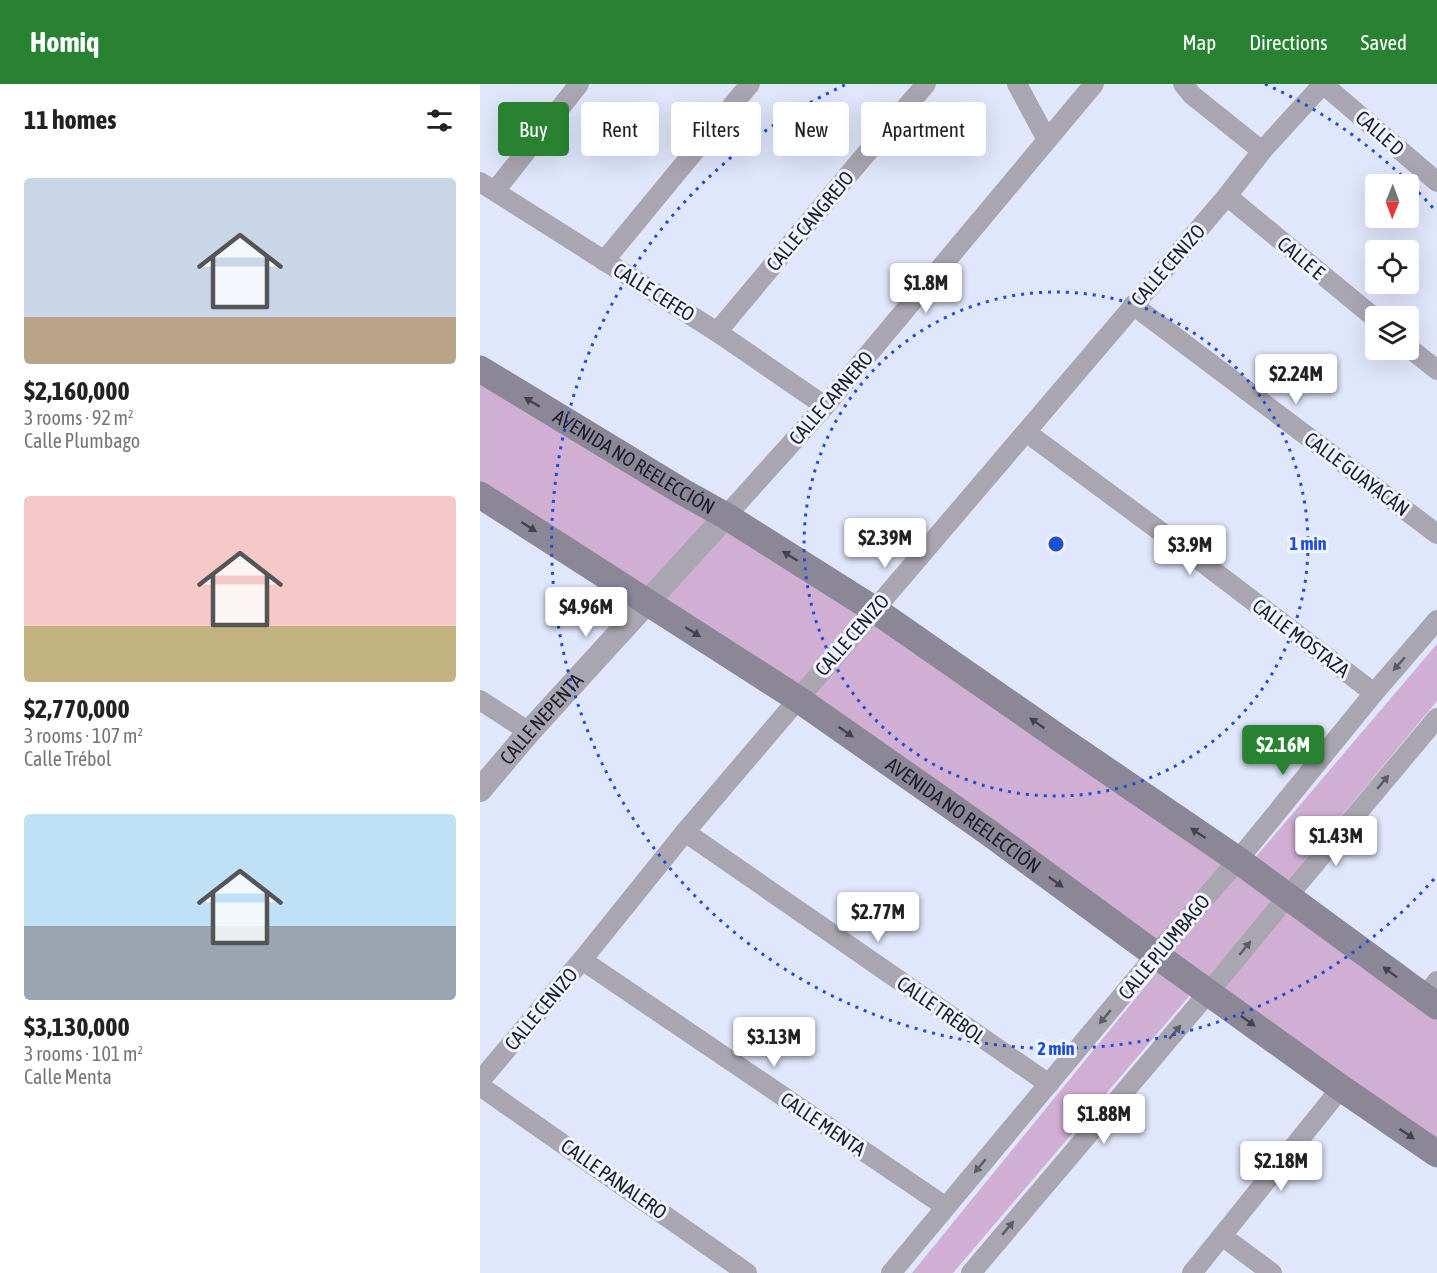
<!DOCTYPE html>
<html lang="en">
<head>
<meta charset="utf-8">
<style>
  body { margin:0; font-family:"Asap Condensed",sans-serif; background:#f6f6f6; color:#222; height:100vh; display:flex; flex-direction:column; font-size:22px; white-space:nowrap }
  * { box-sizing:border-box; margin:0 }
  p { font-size:20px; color:#767676 }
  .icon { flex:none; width:33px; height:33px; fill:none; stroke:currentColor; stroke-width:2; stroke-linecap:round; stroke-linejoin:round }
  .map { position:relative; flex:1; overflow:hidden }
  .details { display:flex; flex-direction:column; background:#fff; width:480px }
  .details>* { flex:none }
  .banner { position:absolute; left:18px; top:18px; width:570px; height:54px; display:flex; gap:12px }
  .needle { width:39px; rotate:181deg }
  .controls { position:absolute; left:885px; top:90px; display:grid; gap:12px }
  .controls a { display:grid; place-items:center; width:54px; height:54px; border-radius:6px; background:#fff; box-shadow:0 6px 24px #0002; font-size:30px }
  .price { position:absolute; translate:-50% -51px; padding:0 14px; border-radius:6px; background:#fff; color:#222; font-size:20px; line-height:39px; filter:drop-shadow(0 2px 3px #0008) }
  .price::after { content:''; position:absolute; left:50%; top:36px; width:18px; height:14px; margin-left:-9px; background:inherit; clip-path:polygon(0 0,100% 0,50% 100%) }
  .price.selected { background:#288232; color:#fff }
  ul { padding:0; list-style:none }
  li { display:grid; align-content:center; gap:12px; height:318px; padding:0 24px }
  li span { display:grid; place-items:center; height:186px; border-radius:6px; color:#555 }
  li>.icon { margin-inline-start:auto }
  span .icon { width:108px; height:108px; fill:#fffc; stroke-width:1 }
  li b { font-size:26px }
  h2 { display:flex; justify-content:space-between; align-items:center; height:72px; padding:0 24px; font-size:26px }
  .tag { padding:0 21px; border-radius:6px; background:#fff; box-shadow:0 6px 24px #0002; font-size:21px; line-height:54px }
  .tag.selected { background:#288232; color:#fff }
  header { display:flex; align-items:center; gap:36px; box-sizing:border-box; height:84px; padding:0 30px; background:#288232; color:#fff }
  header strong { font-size:28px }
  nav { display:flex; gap:33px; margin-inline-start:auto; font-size:21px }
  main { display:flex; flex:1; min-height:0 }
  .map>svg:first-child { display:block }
  .green { fill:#d1aed4 }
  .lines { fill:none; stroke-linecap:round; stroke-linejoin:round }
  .minor { stroke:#a9a6b2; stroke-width:20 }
  .tertiary { stroke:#a9a6b2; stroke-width:24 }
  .secondary { stroke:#8b8797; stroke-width:27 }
  .oneway { fill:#434350 }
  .oneway2 { fill:#5b5c67 }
  .ring { fill:none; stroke:#1d4ed8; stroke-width:3; stroke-dasharray:3 6 }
  .labels { text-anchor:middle; stroke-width:6; stroke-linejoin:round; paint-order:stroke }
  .street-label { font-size:20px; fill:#1c1f29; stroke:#f0f4fe }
  .centre { fill:#1d4ed8; stroke:#f0f4fe; stroke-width:3 }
  .ring-label { font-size:18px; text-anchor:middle; font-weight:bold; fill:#1d4ed8; stroke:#f0f4fe; stroke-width:6; stroke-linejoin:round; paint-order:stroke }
</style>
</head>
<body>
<header>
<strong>Homiq</strong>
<nav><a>Map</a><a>Directions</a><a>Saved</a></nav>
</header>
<main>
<section class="details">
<h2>11 homes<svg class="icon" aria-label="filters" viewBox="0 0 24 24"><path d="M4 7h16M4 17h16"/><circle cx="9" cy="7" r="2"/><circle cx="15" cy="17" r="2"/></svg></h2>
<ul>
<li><span style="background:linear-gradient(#c9d6e8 75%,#b9a48a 0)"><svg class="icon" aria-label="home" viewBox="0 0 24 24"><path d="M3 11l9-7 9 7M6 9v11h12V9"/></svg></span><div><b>$2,160,000</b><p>3 rooms · 92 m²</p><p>Calle Plumbago</p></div></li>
<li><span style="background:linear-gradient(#f6c9c9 70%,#c2b280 0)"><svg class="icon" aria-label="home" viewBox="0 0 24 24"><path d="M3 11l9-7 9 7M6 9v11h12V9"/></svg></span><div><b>$2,770,000</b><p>3 rooms · 107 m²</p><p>Calle Trébol</p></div></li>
<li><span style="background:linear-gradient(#bfe0f5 60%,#9aa5b1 0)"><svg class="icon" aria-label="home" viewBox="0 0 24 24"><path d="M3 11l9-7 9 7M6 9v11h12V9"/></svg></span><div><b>$3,130,000</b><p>3 rooms · 101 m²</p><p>Calle Menta</p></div></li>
</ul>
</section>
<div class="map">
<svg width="957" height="1189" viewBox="0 0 957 1189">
  <rect width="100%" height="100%" fill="#e0e6fb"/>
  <g class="green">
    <polygon points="0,282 203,408 957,922 957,1070 0,412"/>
    <polygon points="957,560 957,617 806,799 774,775"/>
    <polygon points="677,888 711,910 473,1189 432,1189"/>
  </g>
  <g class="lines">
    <g class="minor">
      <polyline points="537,0 567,56"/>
      <polyline points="703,0 712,11 782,67"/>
      <polyline points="843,0 957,98"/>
      <polyline points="0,98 237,248 345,322"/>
      <polyline points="15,107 99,0"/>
      <polyline points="747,112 896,235"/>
      <polyline points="124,177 270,0"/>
      <polyline points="653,221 957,450"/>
      <polyline points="237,248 380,77 446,0"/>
      <polyline points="928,263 957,286"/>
      <polyline points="546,348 727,482 894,609"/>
      <polyline points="246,432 345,322 614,0"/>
      <polyline points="0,616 49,648"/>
      <polyline points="205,748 569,1000"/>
      <polyline points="102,876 466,1123"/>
      <polyline points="944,913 957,897"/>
      <polyline points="0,997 102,876 205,748 747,112 782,67 843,0"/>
      <polyline points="0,1002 267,1189"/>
      <polyline points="742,1152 792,1189"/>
      <polyline points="411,1189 676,871 758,776 894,609 957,536"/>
      <polyline points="491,1189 728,909 808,812 957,634"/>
      <polyline points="712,1189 861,1004"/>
    </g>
    <path class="tertiary" id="s1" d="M0,706L49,648L246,432"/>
    <g class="secondary">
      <path id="s2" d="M0,285L203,408L246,432L395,526L582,656L758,776L957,922"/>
      <path id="s3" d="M0,411L318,615L508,748L676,871L861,1004L957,1070"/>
    </g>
  </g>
  <defs><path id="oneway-solid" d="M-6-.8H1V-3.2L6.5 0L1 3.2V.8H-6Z" transform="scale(1.5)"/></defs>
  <g class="oneway">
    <use href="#oneway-solid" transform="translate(52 318) rotate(-149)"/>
    <use href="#oneway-solid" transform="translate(49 443) rotate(33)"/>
    <use href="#oneway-solid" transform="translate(310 472) rotate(-148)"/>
    <use href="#oneway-solid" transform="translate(213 548) rotate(32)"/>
    <use href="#oneway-solid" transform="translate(557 639) rotate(-145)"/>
    <use href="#oneway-solid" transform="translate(366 648) rotate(35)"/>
    <use href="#oneway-solid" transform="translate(718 749) rotate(-146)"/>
    <use href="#oneway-solid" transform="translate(576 798) rotate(36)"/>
    <use href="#oneway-solid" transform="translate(910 888) rotate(-143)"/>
    <use href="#oneway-solid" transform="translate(768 937) rotate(36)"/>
    <use href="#oneway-solid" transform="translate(927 1050) rotate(34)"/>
  </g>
  <g class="oneway2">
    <use href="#oneway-solid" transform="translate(919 580) rotate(131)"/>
    <use href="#oneway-solid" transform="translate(903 698) rotate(-50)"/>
    <use href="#oneway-solid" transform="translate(765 864) rotate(-51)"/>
    <use href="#oneway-solid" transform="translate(625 933) rotate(130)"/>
    <use href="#oneway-solid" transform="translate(695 948) rotate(-50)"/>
    <use href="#oneway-solid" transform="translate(500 1082) rotate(130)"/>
    <use href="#oneway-solid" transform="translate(528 1144) rotate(-50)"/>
  </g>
  <g class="ring">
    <circle cx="576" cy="460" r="252"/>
    <path d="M954 795A505 505 0 1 1 367 0M785 0A505 505 0 0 1 954 125"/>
  </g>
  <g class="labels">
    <g class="street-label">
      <text transform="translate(900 49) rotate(41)" y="7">CALLE D</text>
      <text transform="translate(330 137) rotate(-50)" y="7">CALLE CANGREJO</text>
      <text transform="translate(821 174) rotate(40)" y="7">CALLE E</text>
      <text transform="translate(688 181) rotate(-49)" y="7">CALLE CENIZO</text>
      <text transform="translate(174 208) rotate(32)" y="7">CALLE CEFEO</text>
      <text transform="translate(351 314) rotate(-49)" y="7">CALLE CARNERO</text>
      <text dy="7" stroke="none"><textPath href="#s2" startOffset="180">AVENIDA NO REELECCIÓN</textPath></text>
      <text transform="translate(877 390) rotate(37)" y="7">CALLE GUAYACÁN</text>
      <text transform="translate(372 551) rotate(-49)" y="7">CALLE CENIZO</text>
      <text transform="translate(821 554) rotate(37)" y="7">CALLE MOSTAZA</text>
      <text dy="7" stroke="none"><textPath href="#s1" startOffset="94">CALLE NEPENTA</textPath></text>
      <text dy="7" stroke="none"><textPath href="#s3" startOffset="580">AVENIDA NO REELECCIÓN</textPath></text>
      <text transform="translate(684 863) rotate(-50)" y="7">CALLE PLUMBAGO</text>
      <text transform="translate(61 925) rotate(-50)" y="7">CALLE CENIZO</text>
      <text transform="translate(461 926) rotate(35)" y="7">CALLE TRÉBOL</text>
      <text transform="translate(343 1040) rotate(34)" y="7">CALLE MENTA</text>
      <text transform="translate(134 1095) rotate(35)" y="7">CALLE PANALERO</text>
    </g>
  </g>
  <circle cx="576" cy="460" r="9" class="centre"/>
  <g class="ring-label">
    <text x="828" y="466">1 min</text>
    <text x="576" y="971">2 min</text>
  </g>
</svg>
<div class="controls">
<a><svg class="needle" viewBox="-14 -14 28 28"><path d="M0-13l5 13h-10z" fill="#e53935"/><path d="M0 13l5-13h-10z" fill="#767676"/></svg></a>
<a><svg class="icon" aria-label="locate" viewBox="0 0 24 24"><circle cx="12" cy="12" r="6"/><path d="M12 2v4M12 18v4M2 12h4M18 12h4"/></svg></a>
<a><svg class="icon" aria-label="layers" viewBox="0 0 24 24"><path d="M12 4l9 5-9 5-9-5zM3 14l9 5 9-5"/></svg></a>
</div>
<b class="price" style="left:446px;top:230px">$1.8M</b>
<b class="price" style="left:816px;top:321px">$2.24M</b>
<b class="price" style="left:405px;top:485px">$2.39M</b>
<b class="price" style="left:710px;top:492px">$3.9M</b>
<b class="price" style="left:106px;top:554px">$4.96M</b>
<b class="price selected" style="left:803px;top:692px">$2.16M</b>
<b class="price" style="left:856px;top:783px">$1.43M</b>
<b class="price" style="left:398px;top:859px">$2.77M</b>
<b class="price" style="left:294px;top:984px">$3.13M</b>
<b class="price" style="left:624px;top:1061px">$1.88M</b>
<b class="price" style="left:801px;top:1108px">$2.18M</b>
<div class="banner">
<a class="tag selected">Buy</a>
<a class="tag">Rent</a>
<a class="tag">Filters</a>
<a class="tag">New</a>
<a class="tag">Apartment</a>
</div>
</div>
</main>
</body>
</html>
